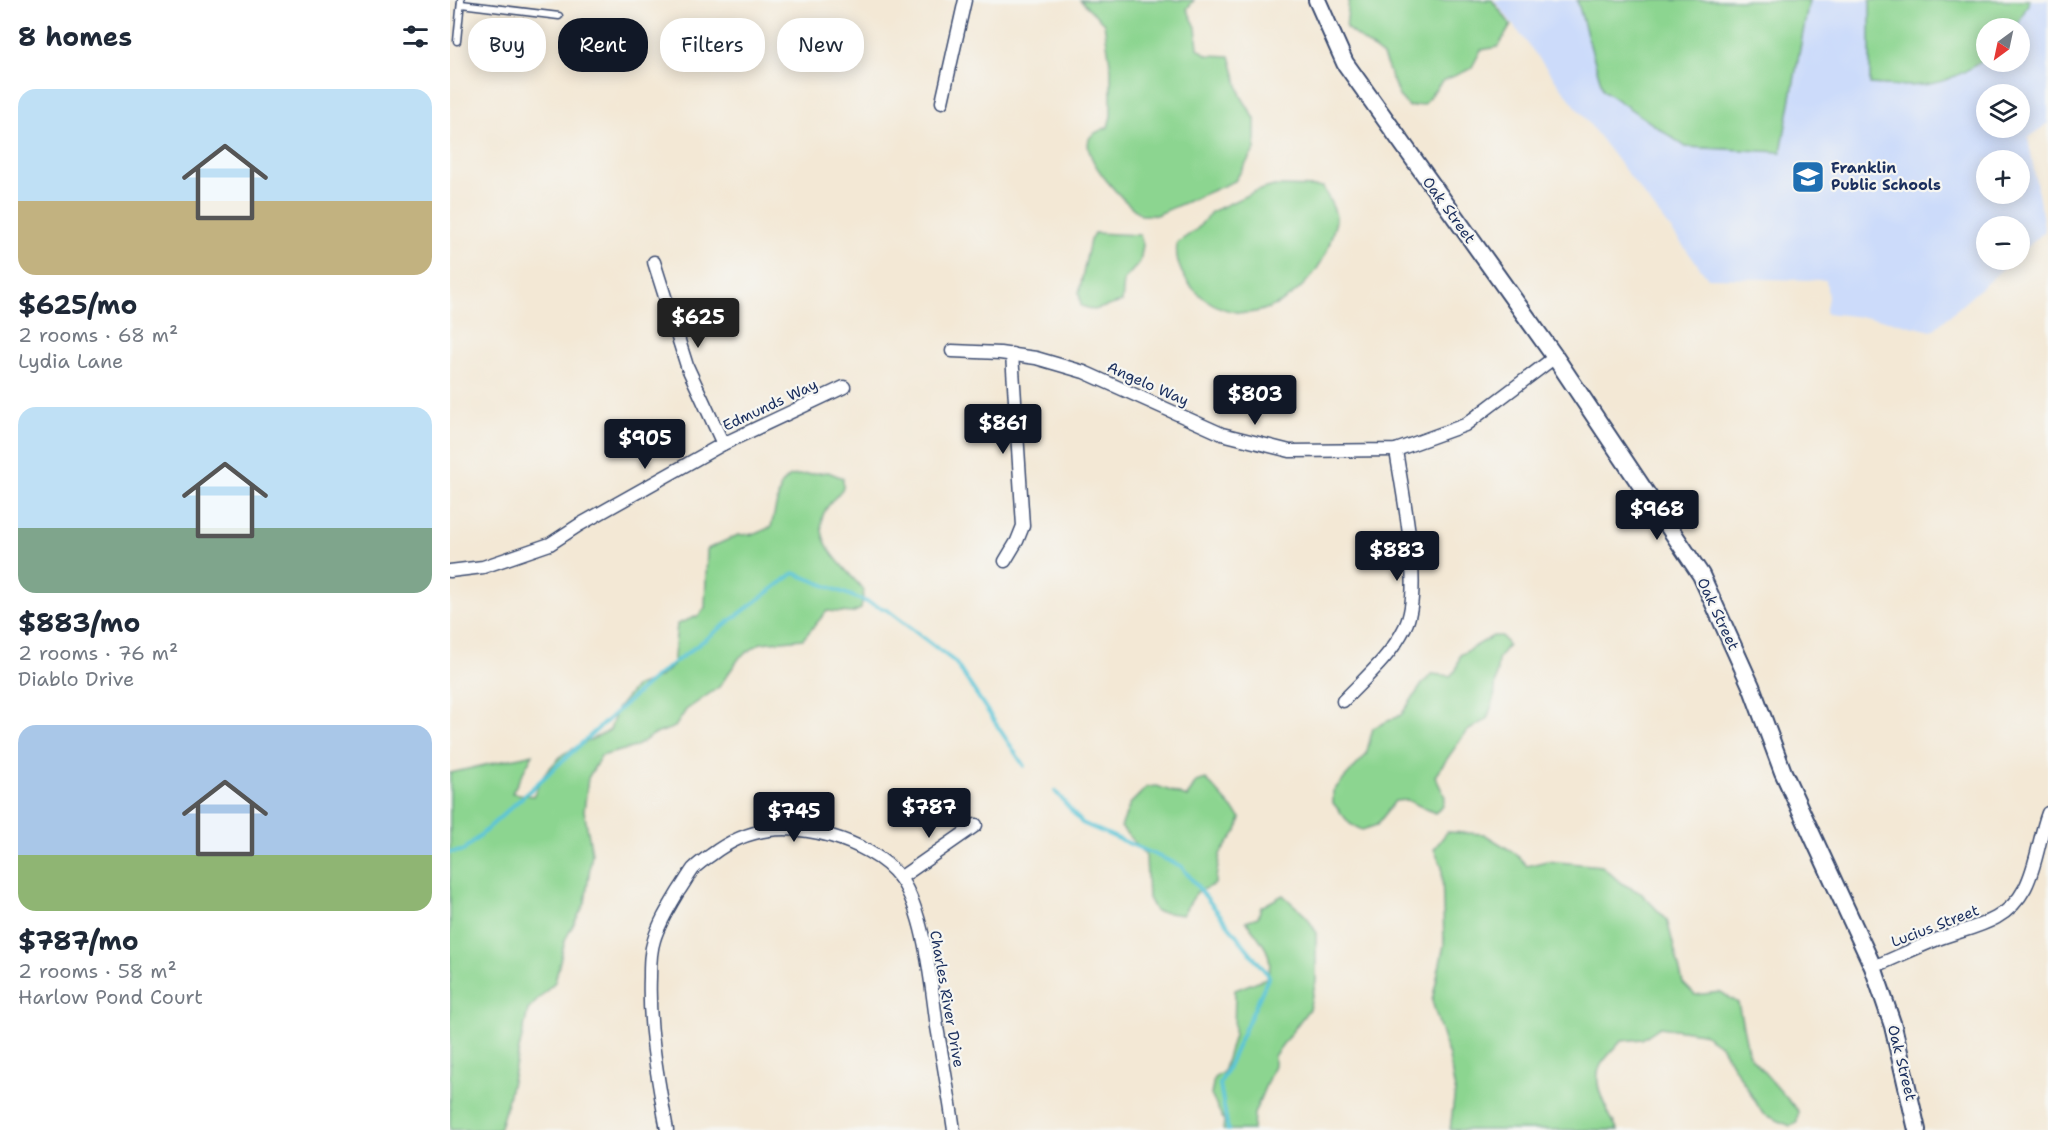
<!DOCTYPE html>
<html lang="en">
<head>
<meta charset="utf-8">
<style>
  body { margin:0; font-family:"Shantell Sans",sans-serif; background:#f6f6f7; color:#1f2937; height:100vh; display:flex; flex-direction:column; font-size:22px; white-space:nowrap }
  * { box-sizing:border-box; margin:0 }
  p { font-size:20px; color:#747a83 }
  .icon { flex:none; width:33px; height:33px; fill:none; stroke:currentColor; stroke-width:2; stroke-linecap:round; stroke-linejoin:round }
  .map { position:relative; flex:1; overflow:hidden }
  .drawer { display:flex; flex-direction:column; background:#fff; width:450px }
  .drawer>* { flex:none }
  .banner { position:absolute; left:18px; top:18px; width:570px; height:54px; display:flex; gap:12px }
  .needle { width:39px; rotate:213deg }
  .controls { position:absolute; left:1526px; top:18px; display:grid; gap:12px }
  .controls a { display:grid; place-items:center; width:54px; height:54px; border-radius:50%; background:#fff; box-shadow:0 3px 15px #0003; font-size:30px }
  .price { position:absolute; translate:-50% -51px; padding:0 14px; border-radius:6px; background:#111827; color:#fff; font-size:20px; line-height:39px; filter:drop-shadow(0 2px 3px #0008) }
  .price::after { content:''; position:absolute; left:50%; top:36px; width:18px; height:14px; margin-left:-9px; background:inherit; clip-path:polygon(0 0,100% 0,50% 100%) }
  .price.current { background:#222; color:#fff }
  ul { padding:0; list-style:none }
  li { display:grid; align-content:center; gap:12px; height:318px; padding:0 18px }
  li span { display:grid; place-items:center; height:186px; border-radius:18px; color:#555 }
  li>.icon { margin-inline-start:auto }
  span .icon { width:108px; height:108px; fill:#fffc; stroke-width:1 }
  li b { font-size:26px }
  h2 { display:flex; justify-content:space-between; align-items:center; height:72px; padding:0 18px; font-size:26px }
  .chip { padding:0 21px; border-radius:24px; background:#fff; box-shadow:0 3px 15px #0003; font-size:21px; line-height:54px }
  .chip.current { background:#111827; color:#fff }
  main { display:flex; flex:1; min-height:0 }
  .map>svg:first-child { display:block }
  .built { fill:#ccdbfa; fill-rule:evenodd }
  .green { fill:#8cd590; stroke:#548277; stroke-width:1.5 }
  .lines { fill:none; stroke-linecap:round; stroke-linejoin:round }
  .stream { stroke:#5bc5d7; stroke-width:4 }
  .lane-casing { stroke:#3b4b70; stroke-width:9 }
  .street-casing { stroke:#3b4b70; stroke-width:15 }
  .secondary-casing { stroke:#3b4b70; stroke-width:20 }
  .lane { stroke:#fff; stroke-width:6 }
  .street { stroke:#fff; stroke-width:12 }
  .secondary { stroke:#fff; stroke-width:16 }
  .labels { text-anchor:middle; stroke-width:4.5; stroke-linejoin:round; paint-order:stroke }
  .poi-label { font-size:15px; font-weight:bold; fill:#1b2f5e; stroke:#f6f6f2; text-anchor:start }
  .street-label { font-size:15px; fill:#1b2f5e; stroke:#f6f6f2 }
</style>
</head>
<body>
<main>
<section class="drawer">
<h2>8 homes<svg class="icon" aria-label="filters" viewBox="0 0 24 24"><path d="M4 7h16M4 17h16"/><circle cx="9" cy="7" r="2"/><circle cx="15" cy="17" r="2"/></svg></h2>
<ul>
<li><span style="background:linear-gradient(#bfe0f5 60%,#c2b280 0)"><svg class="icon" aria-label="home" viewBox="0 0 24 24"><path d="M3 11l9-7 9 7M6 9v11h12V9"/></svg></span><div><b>$625/mo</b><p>2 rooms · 68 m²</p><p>Lydia Lane</p></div></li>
<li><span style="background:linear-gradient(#bfe0f5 65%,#7fa58c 0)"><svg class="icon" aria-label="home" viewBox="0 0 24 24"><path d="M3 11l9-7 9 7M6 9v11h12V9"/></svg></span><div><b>$883/mo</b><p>2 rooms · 76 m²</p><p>Diablo Drive</p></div></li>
<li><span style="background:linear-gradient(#a9c7e8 70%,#8fb573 0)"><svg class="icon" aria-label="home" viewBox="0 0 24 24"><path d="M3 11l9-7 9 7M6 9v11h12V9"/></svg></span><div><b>$787/mo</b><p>2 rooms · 58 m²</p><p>Harlow Pond Court</p></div></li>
</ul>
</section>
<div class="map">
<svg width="1598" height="1130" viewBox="0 0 1598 1130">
  <rect width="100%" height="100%" fill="#f6f6f2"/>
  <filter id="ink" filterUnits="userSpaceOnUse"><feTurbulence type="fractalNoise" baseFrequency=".0167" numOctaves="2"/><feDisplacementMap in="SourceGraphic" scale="12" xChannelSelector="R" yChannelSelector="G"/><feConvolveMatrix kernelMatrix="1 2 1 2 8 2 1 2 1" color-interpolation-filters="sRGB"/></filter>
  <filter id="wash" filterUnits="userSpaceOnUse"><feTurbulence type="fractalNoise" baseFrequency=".008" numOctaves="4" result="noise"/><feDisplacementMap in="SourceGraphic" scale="24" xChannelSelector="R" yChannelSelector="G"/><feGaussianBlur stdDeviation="1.35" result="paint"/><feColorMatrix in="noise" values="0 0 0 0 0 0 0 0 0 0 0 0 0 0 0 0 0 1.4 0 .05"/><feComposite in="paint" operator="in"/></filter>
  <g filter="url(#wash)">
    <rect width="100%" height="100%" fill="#f3e8d5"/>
    <path class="built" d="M1044,0H1598V123L1578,138L1595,231L1569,255V226H1536V260H1563L1482,331L1431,319L1375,313L1378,298L1376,280L1258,278ZM1536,28H1569V62H1536ZM1536,94H1569V128H1536ZM1536,160H1569V194H1536Z"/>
    <g class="green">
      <path d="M630,0H744L737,9L746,27L748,48L757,55L780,56L791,96L805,119V149L785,181L706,215H691C676,203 632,161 639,139C641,133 652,130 658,127L661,116V70L654,23Z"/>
      <polygon points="899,0 1042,0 1061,25 1048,47 1031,50 1021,69 992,81 974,104 959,107 949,96 933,56 896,28"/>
      <polygon points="1127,0 1359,0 1331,152 1236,147 1153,90"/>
      <path d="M1420,0H1580L1566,28H1536V58C1494,88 1470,88 1420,84Z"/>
      <path d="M824,186L873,187C877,196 885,208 886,217C887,222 883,230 882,235C874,270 842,305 805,312C767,319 721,282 727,243L747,229L761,212L806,191Z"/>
      <polygon points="644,233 690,235 693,245 690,262 674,280 672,302 644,310 631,306 629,293 640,240"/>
      <path d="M378,472L393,478V488C387,496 376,506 373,515C364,544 397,570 414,590L411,609L402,613L377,611L353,639L311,643L290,657L269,687L236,710L225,727L203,735L185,747L151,756L138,778L134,811L142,853L135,903L115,940L105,982L78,1010L56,1107L49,1130H0V773L83,754L62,793L83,796L95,773L113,754L160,730L167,709L185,687L208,678L223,666L227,624L248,616L255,608L257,549L288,535L305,534L321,527L331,485L340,476Z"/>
      <polygon points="1043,636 1052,636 1058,645 1048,659 1044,699 1037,719 1016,732 985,776 995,797 993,806 985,813 957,800 945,801 927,825 912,830 900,824 883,803 883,791 916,755 923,728 951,715 973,683 982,674 1000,676 1006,670 1010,655"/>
      <polygon points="756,779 791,818 787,831 770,854 765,884 747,892 732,915 705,911 698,898 696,856 671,827 680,804 697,787 707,786 737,797 746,782"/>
      <path d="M997,832L1034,834L1065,853L1077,866L1097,861L1152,866L1171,883L1191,893L1217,920L1233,983L1245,995L1271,992L1288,1003L1299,1055L1348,1111L1347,1123L1340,1126L1313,1114L1271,1046L1252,1033L1210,1027L1192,1039L1171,1041C1165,1049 1154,1058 1150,1067C1141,1084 1159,1115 1168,1130H1000L1005,1091L999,1057L982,1001L994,945L992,866L984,849Z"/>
      <path d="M833,895L857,917L866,932V981L859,1009L824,1056V1065L804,1114L803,1130H773L774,1121L761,1095L764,1078L773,1072L784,1035L785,990L816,978C828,956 809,939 796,921L808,917L811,907Z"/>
    </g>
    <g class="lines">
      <g class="stream">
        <polyline points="605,791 632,823 731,866 819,976 770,1084 778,1130"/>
        <polyline points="0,852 13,851 205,677 344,573 437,610 505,662 574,766"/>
      </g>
    </g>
  </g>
  <g filter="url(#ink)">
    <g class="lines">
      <defs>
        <g id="lane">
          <polyline points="11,4 109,16"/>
          <polyline points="7,41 11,0"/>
        </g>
        <g id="street">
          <polyline points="492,102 515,0"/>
          <polyline points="204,262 237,366 273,444"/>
          <polyline points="502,351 550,353 586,358 634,372 772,434 840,451 946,450 1015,425 1105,357"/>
          <polyline points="555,561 567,541 573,526 562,354"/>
          <polyline points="0,571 33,567 100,544 129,525 273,444 394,387"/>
          <path d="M893,701C915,678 941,656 955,627C974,591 952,492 946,450"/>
          <polyline points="450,878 526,825"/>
          <path d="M1423,967C1443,959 1463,949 1483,941C1517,927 1555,926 1575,888C1587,865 1589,837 1598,813"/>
          <path d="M217,1130C208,1080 198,1028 200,977C200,964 200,952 204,940C209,923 219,907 228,892C233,885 238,876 243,869C248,864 255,859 261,855C299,826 337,824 381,836C405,843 435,857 450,878C475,913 481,984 487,1027C493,1061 499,1096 504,1130"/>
        </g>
        <polyline id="secondary" points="867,0 895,63 1105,357 1251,575 1301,686 1333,772 1423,967 1443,1026 1467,1130"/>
      </defs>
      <use href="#lane" class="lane-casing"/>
      <use href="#street" class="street-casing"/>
      <use href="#secondary" class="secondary-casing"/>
      <use href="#lane" class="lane"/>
      <use href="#street" class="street"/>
      <use href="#secondary" class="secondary"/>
    </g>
  </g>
  <defs>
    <symbol id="school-square" viewBox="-11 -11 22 22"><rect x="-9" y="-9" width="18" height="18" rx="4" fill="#1f6fb2" stroke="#f6f6f2"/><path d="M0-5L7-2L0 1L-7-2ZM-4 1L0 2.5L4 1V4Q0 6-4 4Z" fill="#fff"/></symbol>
  </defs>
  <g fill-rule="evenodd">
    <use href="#school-square" x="1339" y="158" width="38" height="38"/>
  </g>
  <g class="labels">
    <g class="poi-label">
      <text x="1381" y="173">Franklin<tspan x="1381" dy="17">Public Schools</tspan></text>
    </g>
    <g class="street-label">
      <text transform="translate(999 210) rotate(54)" y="5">Oak Street</text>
      <text transform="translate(698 384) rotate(24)" y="5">Angelo Way</text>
      <text transform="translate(320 405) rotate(-25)" y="5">Edmunds Way</text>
      <text transform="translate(1268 614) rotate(65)" y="5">Oak Street</text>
      <text transform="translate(1485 926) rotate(-21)" y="5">Lucius Street</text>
      <text transform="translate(497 999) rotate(80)" y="5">Charles River Drive</text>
      <text transform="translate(1452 1063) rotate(76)" y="5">Oak Street</text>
    </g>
  </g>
</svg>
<div class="controls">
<a><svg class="needle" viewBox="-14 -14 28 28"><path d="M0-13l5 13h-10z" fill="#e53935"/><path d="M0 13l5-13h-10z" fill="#747a83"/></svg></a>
<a><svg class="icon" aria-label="layers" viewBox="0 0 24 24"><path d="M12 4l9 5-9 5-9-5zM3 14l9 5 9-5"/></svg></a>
<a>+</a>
<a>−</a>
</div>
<b class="price current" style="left:248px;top:349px">$625</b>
<b class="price" style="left:805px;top:426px">$803</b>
<b class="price" style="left:553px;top:455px">$861</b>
<b class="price" style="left:195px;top:470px">$905</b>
<b class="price" style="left:1207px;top:541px">$968</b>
<b class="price" style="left:947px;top:582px">$883</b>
<b class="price" style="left:479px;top:839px">$787</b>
<b class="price" style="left:344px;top:843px">$745</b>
<div class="banner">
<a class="chip">Buy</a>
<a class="chip current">Rent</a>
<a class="chip">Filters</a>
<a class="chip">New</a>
</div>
</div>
</main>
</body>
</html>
